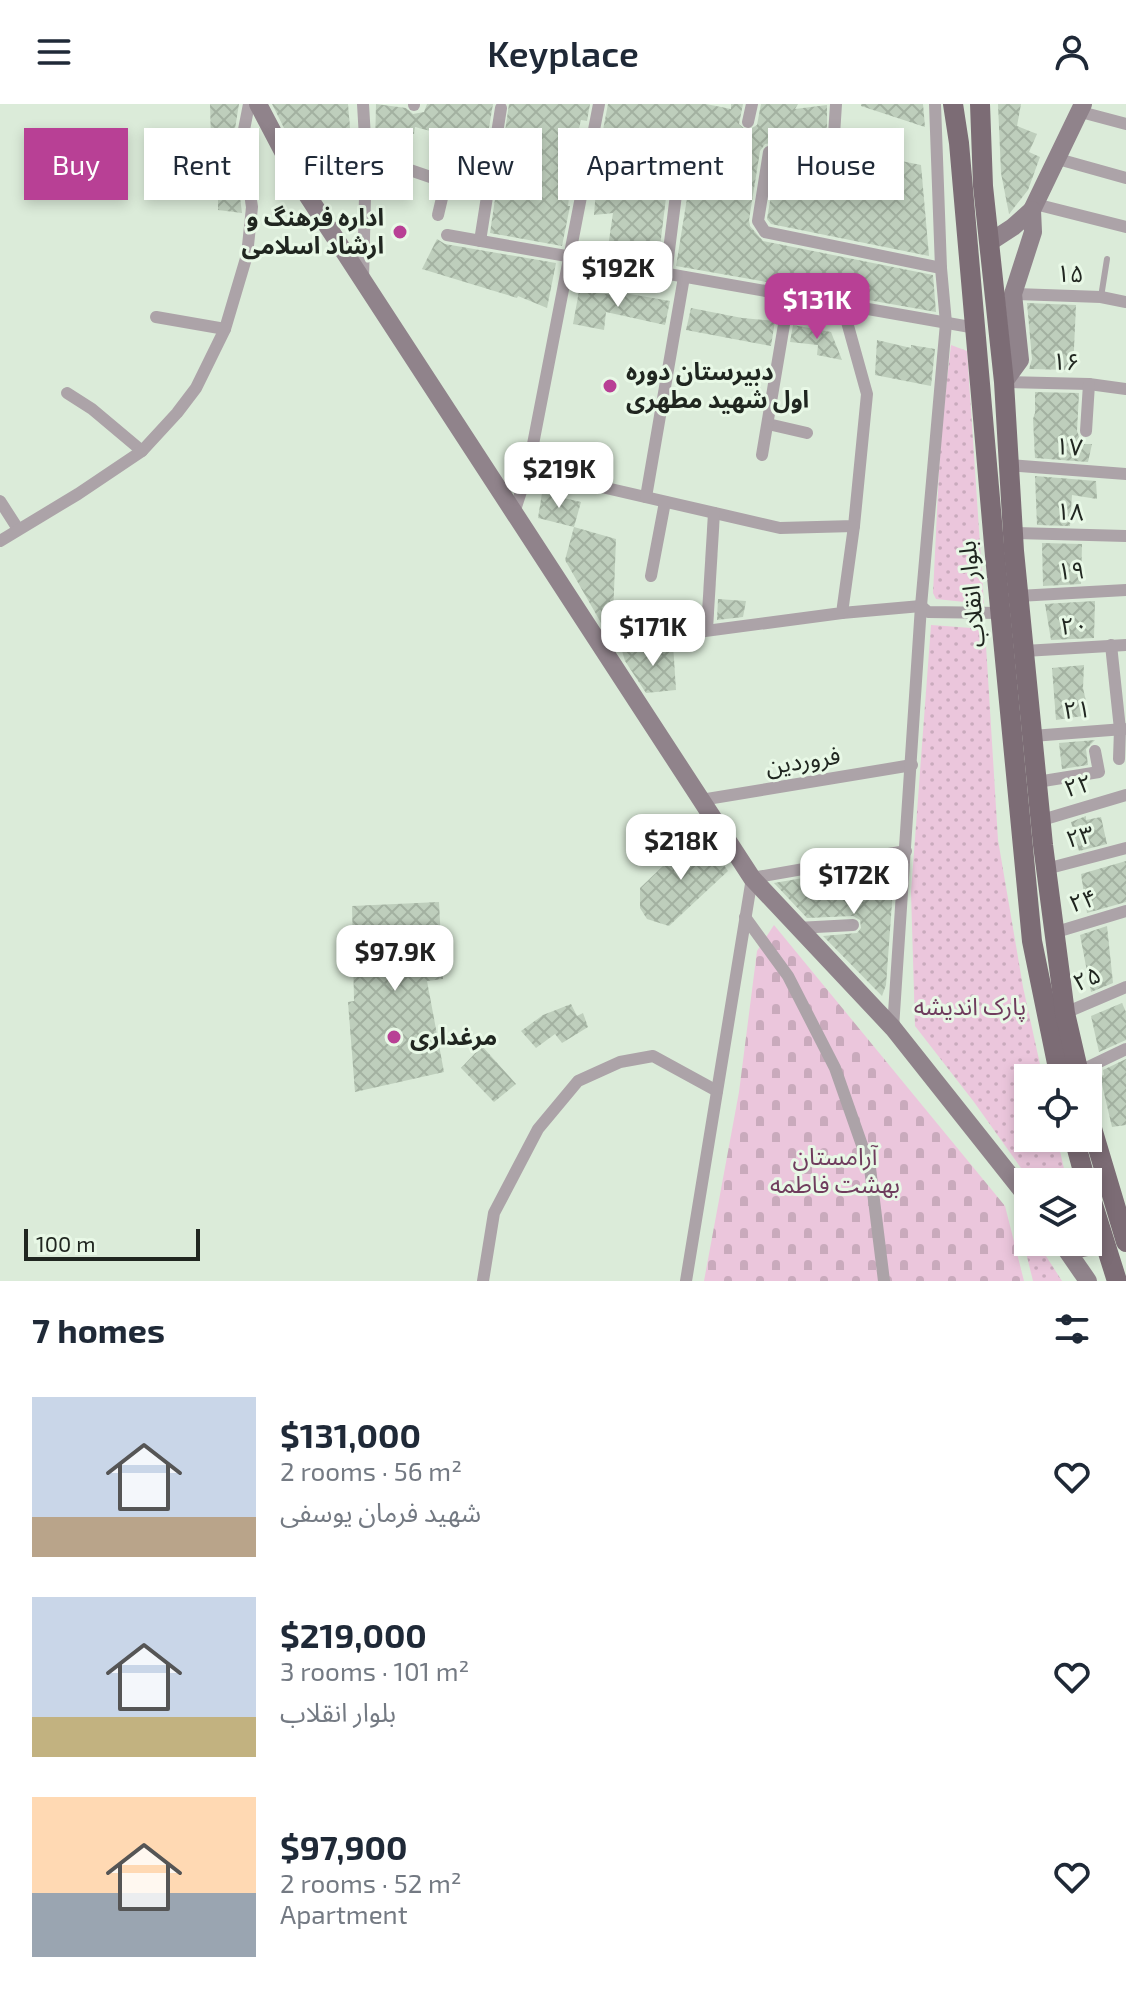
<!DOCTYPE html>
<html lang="en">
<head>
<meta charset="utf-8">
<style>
  body { margin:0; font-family:"Exo 2","Noto Sans Arabic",sans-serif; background:#f2f2f3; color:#1f2937; height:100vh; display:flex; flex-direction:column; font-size:30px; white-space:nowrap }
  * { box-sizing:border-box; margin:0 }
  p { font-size:26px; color:#747a83 }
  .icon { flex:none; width:44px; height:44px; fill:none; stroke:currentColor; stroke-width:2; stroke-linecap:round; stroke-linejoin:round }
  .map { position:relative; height:1177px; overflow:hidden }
  .drawer { display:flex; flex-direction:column; background:#fff; flex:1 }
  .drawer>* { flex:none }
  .banner { position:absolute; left:24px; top:24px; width:1078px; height:72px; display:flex; gap:16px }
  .fabs { position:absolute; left:1014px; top:960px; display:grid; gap:16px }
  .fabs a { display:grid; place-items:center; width:88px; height:88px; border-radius:0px; background:#fff; box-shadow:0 4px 12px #0003; font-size:40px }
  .scale { position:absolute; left:24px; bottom:20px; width:176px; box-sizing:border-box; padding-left:8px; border:4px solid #202620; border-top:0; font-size:22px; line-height:28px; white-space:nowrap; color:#202620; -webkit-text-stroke:6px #e8f8e6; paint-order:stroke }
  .price { position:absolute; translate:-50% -68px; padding:0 18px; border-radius:16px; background:#fff; color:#222; font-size:26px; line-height:52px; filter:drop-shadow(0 2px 4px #0008) }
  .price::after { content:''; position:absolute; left:50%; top:48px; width:24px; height:18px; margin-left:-12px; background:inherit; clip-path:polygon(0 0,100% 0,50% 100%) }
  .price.on { background:#b84095; color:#fff }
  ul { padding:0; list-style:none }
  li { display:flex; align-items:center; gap:24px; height:200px; padding:0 32px }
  li span { display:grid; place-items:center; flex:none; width:224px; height:160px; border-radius:0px; color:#555 }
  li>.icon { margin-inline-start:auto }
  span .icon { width:96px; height:96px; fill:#fffc; stroke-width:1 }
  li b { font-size:34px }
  h2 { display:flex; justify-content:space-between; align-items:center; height:96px; padding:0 32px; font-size:34px }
  .chip { padding:0 28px; border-radius:0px; background:#fff; box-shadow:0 4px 12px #0003; font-size:28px; line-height:72px }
  .chip.on { background:#b84095; color:#fff }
  header { display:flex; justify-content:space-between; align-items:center; height:104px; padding:0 32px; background:#fff; font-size:36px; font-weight:600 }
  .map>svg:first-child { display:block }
  .cemetery { fill:url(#cemetery-stones) }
  .park { fill:url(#park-dots) }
  .building { fill:url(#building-cross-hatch) }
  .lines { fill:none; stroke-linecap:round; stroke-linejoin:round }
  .lane { stroke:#aca3a8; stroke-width:6 }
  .street { stroke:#aca3a8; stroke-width:12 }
  .secondary { stroke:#90838b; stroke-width:18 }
  .primary { stroke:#7c6c75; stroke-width:20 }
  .poi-dot { fill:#b84095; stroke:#e8f8e6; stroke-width:3 }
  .labels { text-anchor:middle; stroke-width:6; stroke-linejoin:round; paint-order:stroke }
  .poi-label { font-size:24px; font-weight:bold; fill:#202620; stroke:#e8f8e6; text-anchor:start }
  .street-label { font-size:24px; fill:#202620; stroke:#e8f8e6 }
  .park-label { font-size:24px; fill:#6f3c5d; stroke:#e8f8e6 }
</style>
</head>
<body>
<header><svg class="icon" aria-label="menu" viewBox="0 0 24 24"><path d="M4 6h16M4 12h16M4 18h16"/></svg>Keyplace<svg class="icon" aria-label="person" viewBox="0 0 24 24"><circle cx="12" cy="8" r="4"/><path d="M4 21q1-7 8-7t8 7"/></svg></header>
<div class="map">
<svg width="1126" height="1177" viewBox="0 0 1126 1177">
  <defs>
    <pattern id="cemetery-stones" width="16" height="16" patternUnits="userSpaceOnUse" patternTransform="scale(2)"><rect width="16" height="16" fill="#ebc6dc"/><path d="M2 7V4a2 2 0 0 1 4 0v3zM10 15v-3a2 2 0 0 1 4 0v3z" fill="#c9aabc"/></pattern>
    <pattern id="park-dots" width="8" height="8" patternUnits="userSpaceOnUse" patternTransform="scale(2)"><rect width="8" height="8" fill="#ebc6dc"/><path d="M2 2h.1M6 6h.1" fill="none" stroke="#c9aabc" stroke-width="1.8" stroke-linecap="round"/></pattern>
    <pattern id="building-cross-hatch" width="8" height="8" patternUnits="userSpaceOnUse" patternTransform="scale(2)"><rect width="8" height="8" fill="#becebc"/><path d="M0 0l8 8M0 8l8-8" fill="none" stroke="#a3b1a1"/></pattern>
  </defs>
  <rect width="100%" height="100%" fill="#dbebd9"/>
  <polygon class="cemetery" points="774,821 1005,1102 1024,1177 704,1177 739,988 757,847"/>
  <g class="park">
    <polygon points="951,241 967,247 984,500 936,495 933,489 941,327"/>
    <polygon points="931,521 985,525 998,736 1023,883 1043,974 1028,974 1028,1034 1057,1034 1067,1078 1031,1078 974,998 915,922 911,788"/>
    <polygon points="1015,1104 1028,1125 1028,1138 1037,1138 1062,1177 1033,1177"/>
  </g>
  <g class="building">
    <polygon points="210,0 239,0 233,37 242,109 218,106 218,84 208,84 208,73 212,72"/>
    <polygon points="272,0 348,0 351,36 285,26"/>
    <polygon points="376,0 406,4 413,10 424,8 427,0 493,0 479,83 455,78 464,40 464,36 458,31 450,32 415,23 414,30 402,28 398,52 375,44"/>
    <polygon points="509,0 590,0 587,17 581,16 569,66 572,67 568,102 570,102 562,142 490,129"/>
    <polygon points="608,0 706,0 731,5 731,0 743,0 739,20 747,27 757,21 761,0 798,0 795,5 827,1 827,42 921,61 929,152 771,120 767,115 778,49 771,39 765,40 760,47 749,116 750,122 763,137 933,171 936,208 676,162 696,39 684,34 675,36 671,53 658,159 607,150 613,109 594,111 599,47"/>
    <polygon points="861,0 923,0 925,23 861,2"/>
    <polygon points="998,0 1021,0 1017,22 1037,30 1029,48 1040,53 1028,86 1009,110 1001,69"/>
    <polygon points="437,135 445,140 556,159 547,204 518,192 517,194 422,165"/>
    <polygon points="579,187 624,192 624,189 670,197 665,221 606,208 604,226 573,220"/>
    <polygon points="1027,199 1076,201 1073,266 1029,265 1032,255"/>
    <polygon points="691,204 742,214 775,217 771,242 686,226"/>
    <polygon points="793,221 831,228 842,256 817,251 818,241 790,238"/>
    <polygon points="877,236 911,244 911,241 935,245 931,282 875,271"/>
    <polygon points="1035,288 1079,289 1077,327 1082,340 1092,340 1088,358 1035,354 1033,315 1035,309"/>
    <polygon points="1035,372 1096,377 1097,395 1072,391 1070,422 1037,421"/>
    <polygon points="542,389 581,398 574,423 538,414"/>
    <polygon points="574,423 616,435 613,513 639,511 641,527 608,531 565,456"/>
    <polygon points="1042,439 1082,440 1081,480 1043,482"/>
    <polygon points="718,495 746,497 743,513 717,516"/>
    <polygon points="1095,497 1094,534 1051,536 1045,500"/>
    <polygon points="673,540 676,586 646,589 625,557 622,547"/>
    <polygon points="1084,561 1083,584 1089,611 1056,616 1052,564"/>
    <polygon points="1095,636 1086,645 1088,661 1062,665 1059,639"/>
    <polygon points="1086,712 1086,716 1101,713 1107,740 1079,747 1071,718"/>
    <polygon points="700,727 728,767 669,822 647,815 640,804 640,784"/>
    <polygon points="1126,757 1126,798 1087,809 1081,770"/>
    <polygon points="895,758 886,881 882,892 823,832 857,829 861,824 860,816 853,812 807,814 774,779 826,770 822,796 844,796 847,767"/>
    <polygon points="439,798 443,875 427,877 444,968 355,988 348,898 354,897 352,802"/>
    <polygon points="1107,822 1113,879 1091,888 1080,831"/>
    <polygon points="1122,899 1126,908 1126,936 1099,948 1091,912"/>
    <polygon points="571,900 577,912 583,909 588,923 562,939 555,930 536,944 521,927 543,911"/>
    <polygon points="482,942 516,980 494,998 461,964"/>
    <polygon points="1126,955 1126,1021 1112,1023 1100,972 1104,971 1103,966"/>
  </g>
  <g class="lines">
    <polyline class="lane" points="1101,193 1107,155"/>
    <g class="street">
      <polyline points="414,1 414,0"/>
      <polyline points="1081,8 1126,20"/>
      <polyline points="748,18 752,0"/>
      <polyline points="834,31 836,0"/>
      <polyline points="769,48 758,117 765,128 941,164"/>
      <polyline points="366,51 445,78"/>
      <polyline points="1058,55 1126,74"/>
      <polyline points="1035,100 1126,123"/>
      <polyline points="438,111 455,39"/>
      <polyline points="447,131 976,224"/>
      <polyline points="480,137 501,4"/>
      <polyline points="666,170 682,43"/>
      <polyline points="363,176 366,51 363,0"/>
      <polyline points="1013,190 1101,193 1126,198"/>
      <polyline points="156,213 225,225"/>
      <polyline points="1004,278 1089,280 1126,285"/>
      <polyline points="67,289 92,305 142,347"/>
      <polyline points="768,320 807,329"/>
      <polyline points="1086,327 1089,280"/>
      <polyline points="762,351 789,191"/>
      <polyline points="1008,361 1126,370"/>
      <polyline points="528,366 780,424 854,422 867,290 842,200"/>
      <polyline points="646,393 684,173"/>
      <polyline points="0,397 18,425"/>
      <polyline points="514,409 528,366 599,0"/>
      <polyline points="1013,429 1126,432"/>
      <polyline points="0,437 78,390 142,347 177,309 196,284 225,225 247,151 252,103 242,36 249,0"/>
      <polyline points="651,472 665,398"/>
      <polyline points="1018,492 1126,486"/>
      <polyline points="842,509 921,502 928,508 1000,509"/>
      <polyline points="707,525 714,409"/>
      <polyline points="600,541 842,509 854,422"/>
      <polyline points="1111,541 1120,625 1119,655"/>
      <polyline points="1024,547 1126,541"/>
      <polyline points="1032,632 1124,625"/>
      <polyline points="1037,678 1099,668 1095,647"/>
      <polyline points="701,696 912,661"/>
      <polyline points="1042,716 1126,691"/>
      <polyline points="1046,765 1126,744"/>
      <polyline points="745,813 788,872 835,964 870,1064 884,1177"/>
      <polyline points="797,824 853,821"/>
      <polyline points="1053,829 1126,807"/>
      <polyline points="1065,909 1126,883"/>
      <polyline points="893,924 921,502 946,219 941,164 935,0"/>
      <polyline points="1078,968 1126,945"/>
      <polyline points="483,1177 494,1109 538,1025 578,977 620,958 653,952 717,987"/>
      <polyline points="686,1177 752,774 906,747"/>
    </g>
    <g class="secondary">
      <polyline points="258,0 300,80 752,774 893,924 1028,1094"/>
      <polyline points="1032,106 1083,0"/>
      <polyline points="990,138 1013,123 1032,106 1033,128 1013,190 1020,256 1004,278"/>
      <polyline points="1061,1138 1088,1177"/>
      <path d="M1065,1143C1082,1146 1091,1145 1102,1131"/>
    </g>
    <g class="primary">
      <polyline points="953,0 959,39 995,452 1032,837 1060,974"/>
      <polyline points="980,0 983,82 1004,278 1014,447 1043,741 1065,909 1080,974"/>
      <polyline points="1088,1011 1126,1138"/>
      <polyline points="1074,1034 1086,1078"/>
      <polyline points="1088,1085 1117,1177"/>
    </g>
  </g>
  <g class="poi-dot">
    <circle cx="400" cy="128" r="8"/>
    <circle cx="610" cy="282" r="8"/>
    <circle cx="394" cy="933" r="8"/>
  </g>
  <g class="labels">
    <g class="poi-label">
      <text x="384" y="122" text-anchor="end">اداره فرهنگ و<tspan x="384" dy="28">ارشاد اسلامی</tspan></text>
      <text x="626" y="276">دبیرستان دوره<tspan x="626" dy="28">اول شهید مطهری</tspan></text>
      <text x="410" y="941">مرغداری</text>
    </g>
    <g class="street-label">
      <text transform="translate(1070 170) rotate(1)" y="8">۱۵</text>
      <text transform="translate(1066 258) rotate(2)" y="8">۱۶</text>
      <text transform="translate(1069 343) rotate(4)" y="8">۱۷</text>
      <text transform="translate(1070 408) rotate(2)" y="8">۱۸</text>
      <text transform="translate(1071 467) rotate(-3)" y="8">۱۹</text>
      <text transform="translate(972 490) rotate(-95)" y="8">بلوار انقلاب</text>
      <text transform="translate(1074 522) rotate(-3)" y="8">۲۰</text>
      <text transform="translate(1077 606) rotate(-4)" y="8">۲۱</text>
      <text transform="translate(803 657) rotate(-9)" y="8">فروردین</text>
      <text transform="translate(1078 682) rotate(-16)" y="8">۲۲</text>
      <text transform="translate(1080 733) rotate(-14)" y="8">۲۳</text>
      <text transform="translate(1083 797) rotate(-17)" y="8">۲۴</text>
      <text transform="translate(1087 875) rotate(-23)" y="8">۲۵</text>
    </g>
    <g class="park-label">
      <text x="970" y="911">پارک اندیشه</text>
      <text x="835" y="1061">آرامستان<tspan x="835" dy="28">بهشت فاطمه</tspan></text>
    </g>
  </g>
</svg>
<div class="fabs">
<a><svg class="icon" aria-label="locate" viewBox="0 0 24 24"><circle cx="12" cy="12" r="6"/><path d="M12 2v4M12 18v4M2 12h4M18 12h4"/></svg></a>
<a><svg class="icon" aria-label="layers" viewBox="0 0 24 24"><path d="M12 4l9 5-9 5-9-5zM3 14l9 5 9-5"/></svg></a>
</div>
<div class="scale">100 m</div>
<b class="price" style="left:618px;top:205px">$192K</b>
<b class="price on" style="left:817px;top:237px">$131K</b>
<b class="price" style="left:559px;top:406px">$219K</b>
<b class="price" style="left:653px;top:564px">$171K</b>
<b class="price" style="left:681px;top:778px">$218K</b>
<b class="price" style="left:854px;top:812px">$172K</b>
<b class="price" style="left:395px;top:889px">$97.9K</b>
<div class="banner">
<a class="chip on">Buy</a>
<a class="chip">Rent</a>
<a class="chip">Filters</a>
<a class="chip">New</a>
<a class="chip">Apartment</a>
<a class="chip">House</a>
</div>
</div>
<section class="drawer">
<h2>7 homes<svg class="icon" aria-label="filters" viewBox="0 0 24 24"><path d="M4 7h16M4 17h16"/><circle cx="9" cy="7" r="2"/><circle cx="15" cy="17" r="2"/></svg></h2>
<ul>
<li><span style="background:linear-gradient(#c9d6e8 75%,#b9a48a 0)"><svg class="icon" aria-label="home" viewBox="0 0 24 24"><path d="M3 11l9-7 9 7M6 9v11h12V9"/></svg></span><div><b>$131,000</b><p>2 rooms · 56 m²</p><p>شهید فرمان یوسفی</p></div><svg class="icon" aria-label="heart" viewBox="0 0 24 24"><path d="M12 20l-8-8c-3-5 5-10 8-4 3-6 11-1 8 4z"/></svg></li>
<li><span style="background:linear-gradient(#c9d6e8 75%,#c2b280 0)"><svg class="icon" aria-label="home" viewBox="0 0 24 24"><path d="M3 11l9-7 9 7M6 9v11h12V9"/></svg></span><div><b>$219,000</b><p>3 rooms · 101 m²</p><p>بلوار انقلاب</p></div><svg class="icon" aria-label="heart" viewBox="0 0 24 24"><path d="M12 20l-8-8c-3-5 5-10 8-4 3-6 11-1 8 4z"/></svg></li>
<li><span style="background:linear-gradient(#ffd9b3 60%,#9aa5b1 0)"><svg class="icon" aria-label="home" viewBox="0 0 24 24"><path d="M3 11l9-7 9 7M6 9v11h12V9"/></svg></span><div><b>$97,900</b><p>2 rooms · 52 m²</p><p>Apartment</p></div><svg class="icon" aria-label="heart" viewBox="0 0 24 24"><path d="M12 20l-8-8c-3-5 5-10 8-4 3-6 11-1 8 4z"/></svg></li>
</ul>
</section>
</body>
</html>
